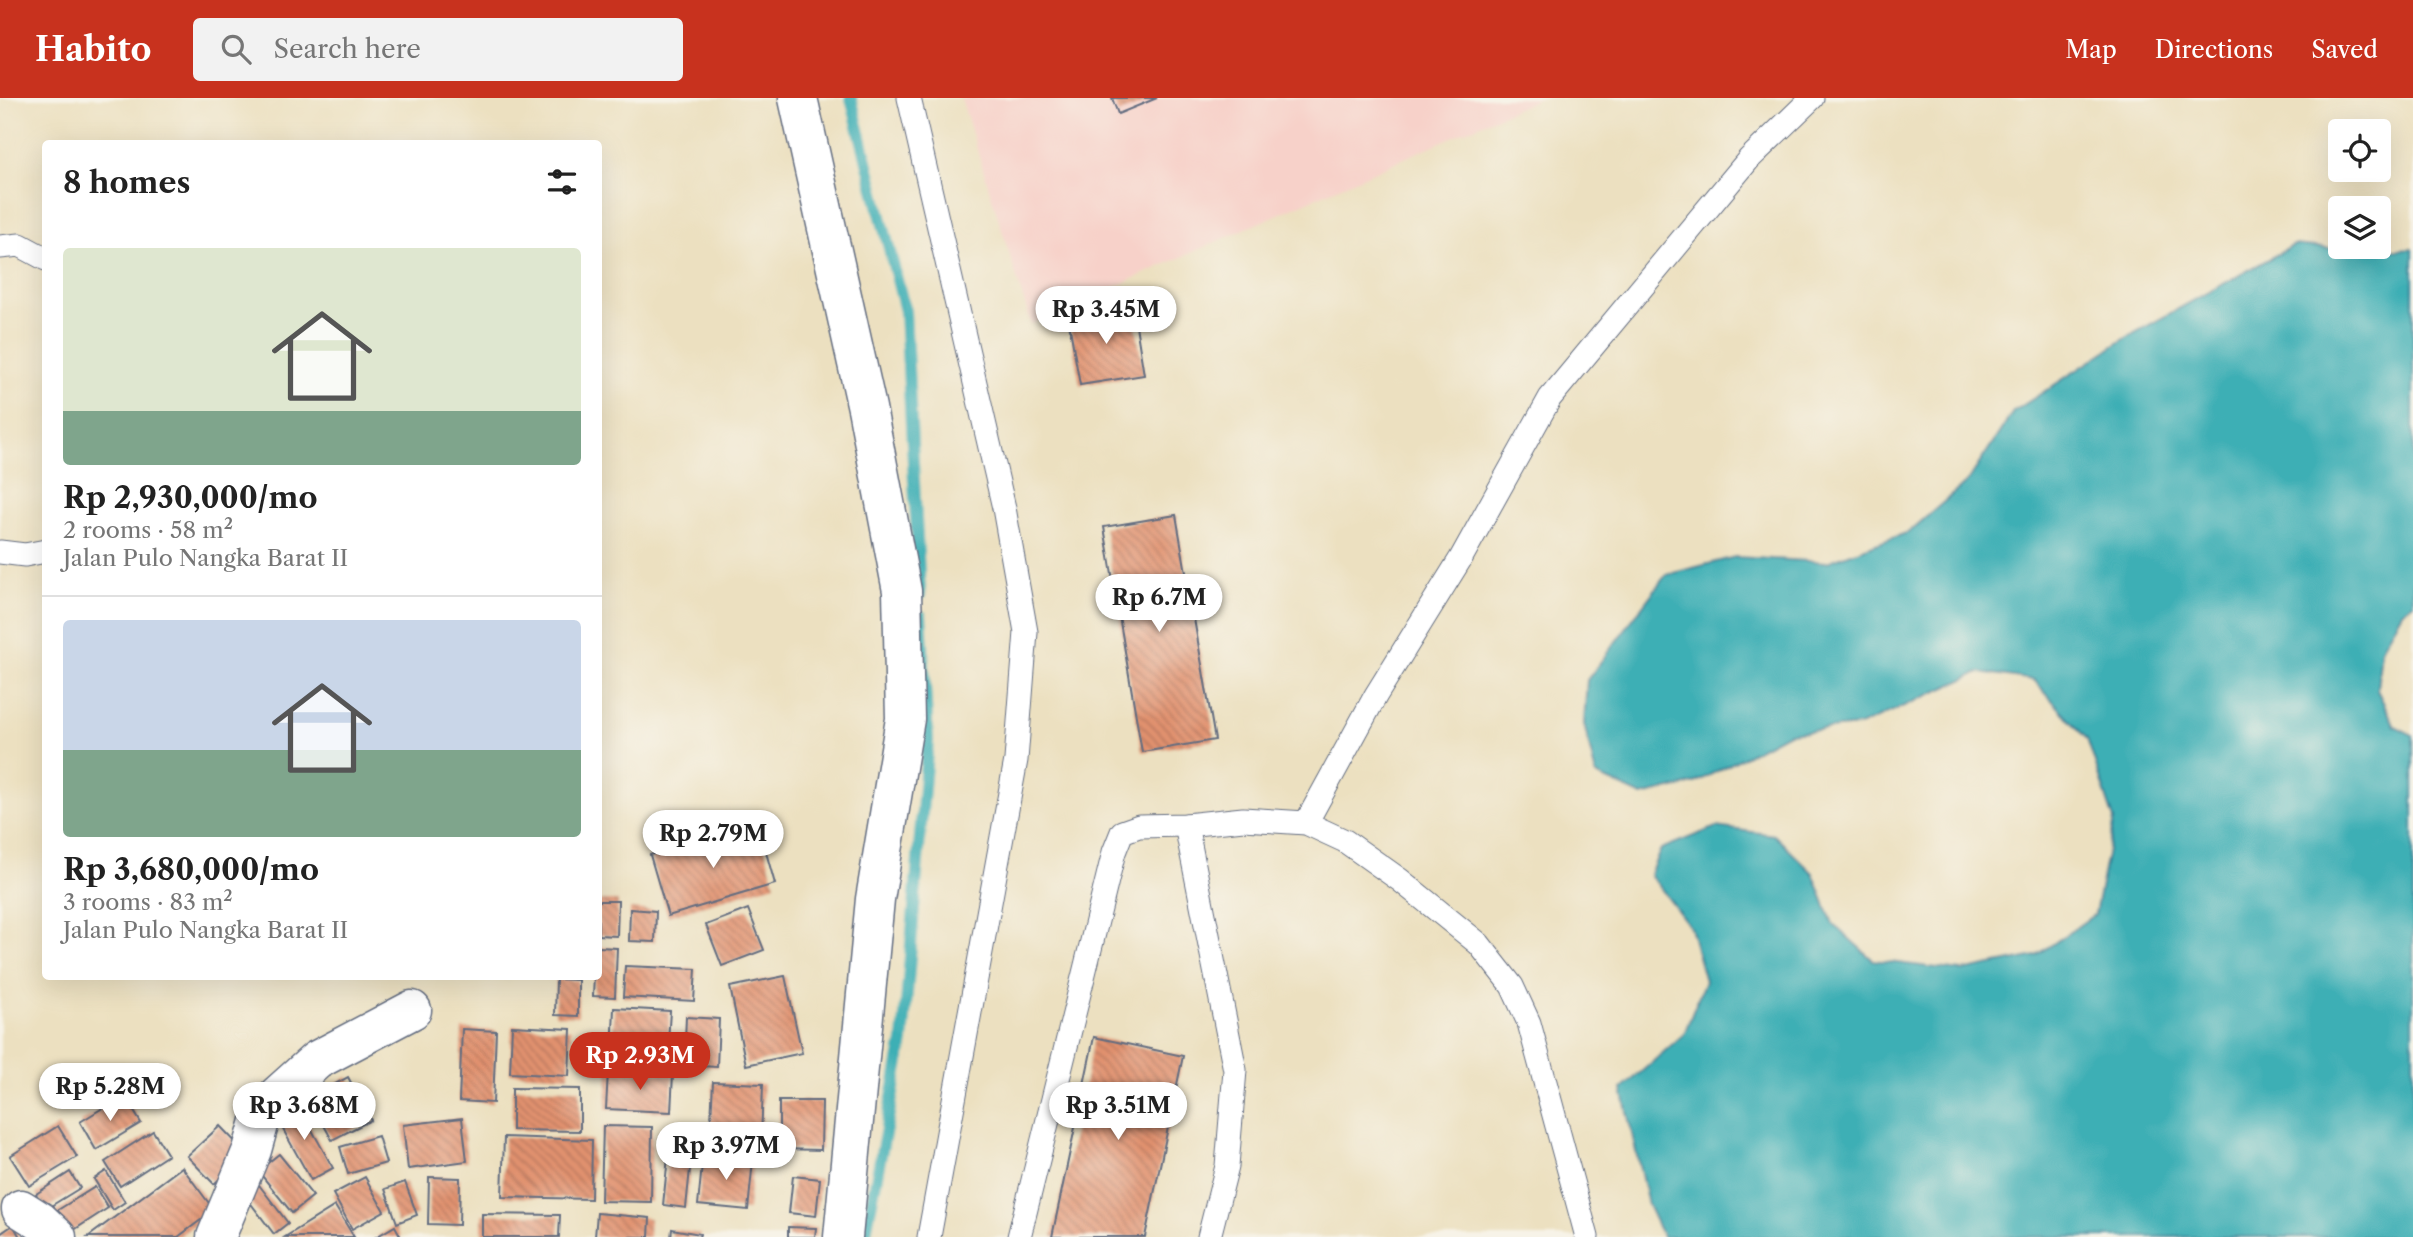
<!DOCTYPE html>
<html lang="en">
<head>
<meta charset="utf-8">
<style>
  body { margin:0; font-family:"Libre Caslon Text",serif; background:#f2f2f2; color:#222; height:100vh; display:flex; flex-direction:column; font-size:26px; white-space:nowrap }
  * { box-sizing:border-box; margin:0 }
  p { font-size:23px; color:#767676 }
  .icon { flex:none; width:38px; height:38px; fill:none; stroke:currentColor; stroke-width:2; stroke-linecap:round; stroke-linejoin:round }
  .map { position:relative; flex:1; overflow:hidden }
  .panel { position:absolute; left:42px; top:42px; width:560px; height:840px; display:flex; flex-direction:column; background:#fff; border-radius:7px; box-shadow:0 7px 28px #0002 }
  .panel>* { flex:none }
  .controls { position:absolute; left:2328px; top:21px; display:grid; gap:14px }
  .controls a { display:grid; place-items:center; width:63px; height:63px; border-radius:7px; background:#fff; box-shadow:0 7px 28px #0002; font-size:35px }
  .price { position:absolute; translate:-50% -60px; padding:0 16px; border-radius:24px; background:#fff; color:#222; font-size:23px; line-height:46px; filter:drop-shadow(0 2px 4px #0008) }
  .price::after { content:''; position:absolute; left:50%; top:42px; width:21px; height:16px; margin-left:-10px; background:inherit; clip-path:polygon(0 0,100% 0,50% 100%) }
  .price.on { background:#c8321e; color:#fff }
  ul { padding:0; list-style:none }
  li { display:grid; align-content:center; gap:14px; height:371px; padding:0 21px }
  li+li { border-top:2px solid #e0e0e0 }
  li span { display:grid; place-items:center; height:217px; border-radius:7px; color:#555 }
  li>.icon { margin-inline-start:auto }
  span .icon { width:126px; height:126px; fill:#fffc; stroke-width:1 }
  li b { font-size:30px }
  h2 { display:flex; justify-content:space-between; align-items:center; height:84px; padding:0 21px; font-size:30px }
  header { display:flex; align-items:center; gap:42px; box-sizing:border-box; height:98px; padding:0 35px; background:#c8321e; color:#fff }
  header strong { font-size:33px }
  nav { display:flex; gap:38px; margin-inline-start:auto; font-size:24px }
  .search { width:490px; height:63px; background:#f2f2f2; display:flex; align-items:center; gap:18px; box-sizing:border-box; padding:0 24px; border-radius:7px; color:#767676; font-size:26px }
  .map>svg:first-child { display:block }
  .built { fill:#f7d1c9 }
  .water { fill:#3dafb5; stroke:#2c6f8a; stroke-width:2 }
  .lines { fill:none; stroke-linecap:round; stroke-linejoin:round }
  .stream { stroke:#3dafb5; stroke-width:12 }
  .building { fill:url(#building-back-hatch) }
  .service-casing { stroke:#646d80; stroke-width:25 }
  .minor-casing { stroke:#646d80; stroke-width:41 }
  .service { stroke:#fff; stroke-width:23 }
  .minor { stroke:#fff; stroke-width:38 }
</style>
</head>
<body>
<header>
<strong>Habito</strong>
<div class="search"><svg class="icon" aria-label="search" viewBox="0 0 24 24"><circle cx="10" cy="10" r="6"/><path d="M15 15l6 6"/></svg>Search here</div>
<nav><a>Map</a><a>Directions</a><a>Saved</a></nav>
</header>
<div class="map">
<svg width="2413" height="1139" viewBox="0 0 2413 1139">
  <defs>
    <pattern id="building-back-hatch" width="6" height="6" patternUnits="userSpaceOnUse" patternTransform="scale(1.75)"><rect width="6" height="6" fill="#e1916e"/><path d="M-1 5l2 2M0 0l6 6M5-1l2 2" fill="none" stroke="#b6775e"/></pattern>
  </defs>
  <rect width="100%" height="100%" fill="#f7f3e8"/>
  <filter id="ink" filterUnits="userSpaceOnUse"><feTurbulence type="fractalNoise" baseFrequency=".0143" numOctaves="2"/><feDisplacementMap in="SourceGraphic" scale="14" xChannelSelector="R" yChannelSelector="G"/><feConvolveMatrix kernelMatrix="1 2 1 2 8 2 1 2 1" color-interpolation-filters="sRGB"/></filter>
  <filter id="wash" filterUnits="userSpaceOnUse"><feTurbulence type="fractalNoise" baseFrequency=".00686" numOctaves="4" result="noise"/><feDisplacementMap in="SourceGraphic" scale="28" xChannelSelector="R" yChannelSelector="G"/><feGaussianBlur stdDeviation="1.57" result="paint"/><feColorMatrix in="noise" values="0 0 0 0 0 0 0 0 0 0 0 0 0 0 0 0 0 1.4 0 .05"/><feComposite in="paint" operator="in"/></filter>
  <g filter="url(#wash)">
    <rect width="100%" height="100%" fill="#ece0c0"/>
    <polygon class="built" points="961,0 1540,0 1031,226"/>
    <polygon class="water" points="2294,147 2366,154 2413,151 2413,505 2402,514 2381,551 2377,592 2395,628 2413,637 2413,1139 1663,1139 1648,1107 1622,991 1684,936 1705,883 1690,829 1650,776 1661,751 1716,729 1774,737 1813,775 1833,826 1873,862 1962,873 2036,858 2095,816 2114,722 2087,641 2034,582 1980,574 1859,628 1788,635 1695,685 1642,698 1596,677 1584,626 1587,582 1666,477 1735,459 1827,464 1909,434 1968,383 2013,314 2129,238"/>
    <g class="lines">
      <g class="stream">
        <polyline points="851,0 905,213 920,496"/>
        <polyline points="865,1139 903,943 928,642 921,518"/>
      </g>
    </g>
    <g id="blocks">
      <g class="building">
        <polygon points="1112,0 1157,0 1118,16"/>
        <polygon points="1133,209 1144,277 1080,287 1068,219"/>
        <polygon points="1176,417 1215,642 1142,654 1104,429"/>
        <polygon points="758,726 775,786 668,818 650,757"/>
        <polygon points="598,803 618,803 617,838 598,837"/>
        <polygon points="630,811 656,813 655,844 629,843"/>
        <polygon points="748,811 764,852 722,868 706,827"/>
        <polygon points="598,849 617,850 615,899 593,898 594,878 598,878"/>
        <polygon points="625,868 696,871 694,903 623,899"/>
        <polygon points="785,878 802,955 746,967 730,889"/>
        <polygon points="556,881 578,882 578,918 555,917"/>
        <polygon points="614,910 670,913 667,959 612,956"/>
        <polygon points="686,919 719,921 717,969 684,967"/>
        <polygon points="512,928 571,931 569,978 510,975"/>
        <polygon points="462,931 496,933 493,1005 459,1003"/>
        <polygon points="1094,939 1183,958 1145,1139 1052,1139"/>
        <polygon points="608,973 673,976 671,1014 606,1011"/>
        <polygon points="348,979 371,1022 332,1042 309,1000"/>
        <polygon points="713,984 763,986 761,1044 710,1042"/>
        <polygon points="512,990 580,991 580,1033 512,1032"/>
        <polygon points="124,997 141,1025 96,1052 80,1024"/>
        <polygon points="779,1003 822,1003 821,1052 779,1051"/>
        <polygon points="297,1005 333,1070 311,1082 275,1017"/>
        <polygon points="462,1020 467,1063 408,1071 403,1027"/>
        <polygon points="58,1028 77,1059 29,1088 10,1058"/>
        <polygon points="220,1028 247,1056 214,1086 187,1058"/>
        <polygon points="603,1028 652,1029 651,1104 601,1103"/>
        <polygon points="153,1033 168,1057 120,1088 105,1064"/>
        <polygon points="378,1038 386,1065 348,1076 340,1049"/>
        <polygon points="504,1039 592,1042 591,1101 502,1099"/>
        <polygon points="279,1056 313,1098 292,1115 258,1073"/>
        <polygon points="703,1057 753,1062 748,1112 698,1107"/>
        <polygon points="668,1059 691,1061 686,1110 663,1107"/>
        <polygon points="182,1069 214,1112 178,1139 88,1139"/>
        <polygon points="106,1073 125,1104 113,1112 94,1081"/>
        <polygon points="70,1074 80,1090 46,1111 36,1096"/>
        <polygon points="793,1078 820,1081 816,1118 789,1115"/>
        <polygon points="253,1079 288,1125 274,1136 239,1090"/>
        <polygon points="365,1079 384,1113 352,1131 333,1096"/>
        <polygon points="429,1079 460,1080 459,1127 428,1126"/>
        <polygon points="405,1084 417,1117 397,1125 385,1091"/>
        <polygon points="95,1089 108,1110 66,1137 53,1115"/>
        <polygon points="335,1108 354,1139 285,1139"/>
        <polygon points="597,1115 650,1120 649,1139 595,1139"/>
        <polygon points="482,1116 560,1117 559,1139 482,1139"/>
        <polygon points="13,1127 20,1139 0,1139 0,1136"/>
        <polygon points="395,1128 401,1139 376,1139"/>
        <polygon points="788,1129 816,1130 815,1139 788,1139"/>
        <polygon points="672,1131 700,1136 699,1139 671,1139"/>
      </g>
    </g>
  </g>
  <g filter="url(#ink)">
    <use href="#blocks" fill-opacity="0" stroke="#646d80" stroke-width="2"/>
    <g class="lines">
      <defs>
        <g id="service">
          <polyline points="909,0 1004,410 1026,534 1016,662 929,1139"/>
          <polyline points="0,149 20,147 46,161"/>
          <polyline points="0,454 25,457 46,453"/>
          <polyline points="1306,725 1376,597 1461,460 1550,300 1749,61 1812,0"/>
          <polyline points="1186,727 1235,972 1227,1068 1209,1139"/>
          <polyline points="1019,1139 1114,754 1122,734 1139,728 1186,727 1243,721 1306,725 1345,743 1400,782 1479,846 1512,888 1529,925 1587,1139"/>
        </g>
        <g id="minor">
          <polyline points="798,0 867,310 902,493 905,621 875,801 843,1139"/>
          <polyline points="21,1111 40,1123 57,1139"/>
          <polyline points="216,1139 252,1052 262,1016 278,997 317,962 412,912"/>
        </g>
      </defs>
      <use href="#service" class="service-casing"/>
      <use href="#minor" class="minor-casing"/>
      <use href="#service" class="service"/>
      <use href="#minor" class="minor"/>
    </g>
  </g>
</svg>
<div class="controls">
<a><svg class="icon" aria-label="locate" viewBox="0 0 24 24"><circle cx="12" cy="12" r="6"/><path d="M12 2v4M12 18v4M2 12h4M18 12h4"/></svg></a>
<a><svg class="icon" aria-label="layers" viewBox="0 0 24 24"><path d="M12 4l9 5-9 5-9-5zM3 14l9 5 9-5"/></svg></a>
</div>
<b class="price" style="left:1106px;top:248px">Rp 3.45M</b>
<b class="price" style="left:1159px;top:536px">Rp 6.7M</b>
<b class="price" style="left:713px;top:772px">Rp 2.79M</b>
<b class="price on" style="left:640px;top:994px">Rp 2.93M</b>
<b class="price" style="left:110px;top:1025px">Rp 5.28M</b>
<b class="price" style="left:304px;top:1044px">Rp 3.68M</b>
<b class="price" style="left:1118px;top:1044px">Rp 3.51M</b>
<b class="price" style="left:726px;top:1084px">Rp 3.97M</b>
<section class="panel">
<h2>8 homes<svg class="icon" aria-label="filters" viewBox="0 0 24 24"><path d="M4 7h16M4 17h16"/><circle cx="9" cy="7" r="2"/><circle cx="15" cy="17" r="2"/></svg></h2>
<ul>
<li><span style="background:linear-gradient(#dfe7d0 75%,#7fa58c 0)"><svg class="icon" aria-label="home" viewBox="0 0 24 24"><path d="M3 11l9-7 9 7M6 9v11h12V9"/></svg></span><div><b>Rp 2,930,000/mo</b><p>2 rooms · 58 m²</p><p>Jalan Pulo Nangka Barat II</p></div></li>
<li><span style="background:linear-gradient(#c9d6e8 60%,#7fa58c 0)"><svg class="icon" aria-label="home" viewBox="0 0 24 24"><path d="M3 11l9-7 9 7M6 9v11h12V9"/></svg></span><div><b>Rp 3,680,000/mo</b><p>3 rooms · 83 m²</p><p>Jalan Pulo Nangka Barat II</p></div></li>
</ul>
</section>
</div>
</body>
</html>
